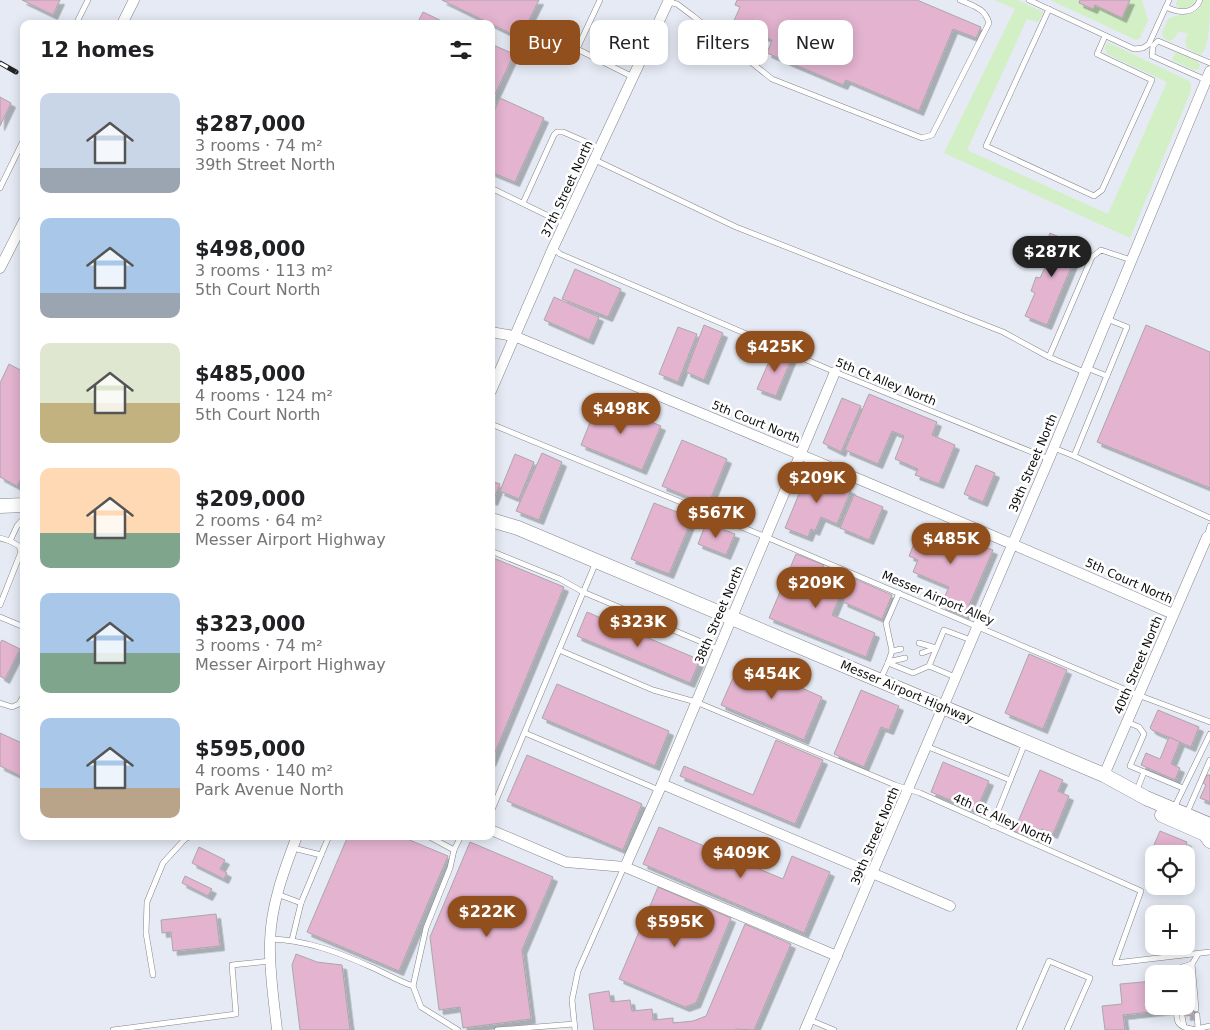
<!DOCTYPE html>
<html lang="en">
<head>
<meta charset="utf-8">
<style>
  body { margin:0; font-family:"DejaVu Sans",sans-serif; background:#f6f6f6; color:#202124; height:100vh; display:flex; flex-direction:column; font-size:19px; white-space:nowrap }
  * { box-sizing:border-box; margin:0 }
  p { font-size:16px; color:#757577 }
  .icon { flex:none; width:28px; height:28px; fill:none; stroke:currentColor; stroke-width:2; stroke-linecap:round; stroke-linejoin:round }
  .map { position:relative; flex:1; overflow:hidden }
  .details { position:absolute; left:20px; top:20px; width:475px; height:820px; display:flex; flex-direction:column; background:#fff; border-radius:10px; box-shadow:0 2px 12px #0003 }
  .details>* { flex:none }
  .guide { position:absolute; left:510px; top:20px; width:475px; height:45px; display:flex; gap:10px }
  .controls { position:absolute; left:1145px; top:845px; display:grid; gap:10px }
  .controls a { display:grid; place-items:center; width:50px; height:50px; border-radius:10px; background:#fff; box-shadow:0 2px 12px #0003; font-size:25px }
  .price { position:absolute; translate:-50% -42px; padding:0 11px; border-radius:18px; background:#914f1d; color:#fff; font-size:16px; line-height:32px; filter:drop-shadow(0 1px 2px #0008) }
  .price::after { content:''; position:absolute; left:50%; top:30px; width:15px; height:11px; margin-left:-8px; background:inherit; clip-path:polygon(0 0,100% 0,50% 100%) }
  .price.current { background:#222; color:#fff }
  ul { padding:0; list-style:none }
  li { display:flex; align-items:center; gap:15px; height:125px; padding:0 20px }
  li span { display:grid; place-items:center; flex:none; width:140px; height:100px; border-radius:10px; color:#555 }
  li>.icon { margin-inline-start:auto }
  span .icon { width:60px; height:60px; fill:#fffc; stroke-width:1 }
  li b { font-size:21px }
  h2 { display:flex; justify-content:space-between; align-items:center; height:60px; padding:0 20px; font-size:21px }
  .tag { padding:0 18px; border-radius:10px; background:#fff; box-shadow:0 2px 12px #0003; font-size:18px; line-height:45px }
  .tag.current { background:#914f1d; color:#fff }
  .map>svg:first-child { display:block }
  .built { fill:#e5eaf4; fill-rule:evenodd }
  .green { fill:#d3efc6 }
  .building { fill:#e3b3cf; stroke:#aba7a9; filter:url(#shadow) }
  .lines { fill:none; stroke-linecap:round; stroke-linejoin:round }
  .service-casing { stroke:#848589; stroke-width:6 }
  .minor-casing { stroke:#848589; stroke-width:11 }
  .secondary-casing { stroke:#848589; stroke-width:15 }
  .service { stroke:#fff; stroke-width:5 }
  .minor { stroke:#fff; stroke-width:10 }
  .secondary { stroke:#fff; stroke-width:14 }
  .rail-casing { stroke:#222325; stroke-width:5 }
  .rail { stroke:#fff; stroke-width:3; stroke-dasharray:9; stroke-linecap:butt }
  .labels { text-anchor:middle; stroke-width:5; stroke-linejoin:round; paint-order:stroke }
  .street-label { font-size:12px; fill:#0b0b0d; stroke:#fff }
</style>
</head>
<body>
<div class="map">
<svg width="1210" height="1030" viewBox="0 0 1210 1030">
  <defs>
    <filter id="shadow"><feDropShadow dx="4.5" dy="4.5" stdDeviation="0" flood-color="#0004"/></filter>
  </defs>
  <rect width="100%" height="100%" fill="#f5f6fa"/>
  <path class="built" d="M0,0H1210V1030H0ZM24,24H491V836H24ZM1154,854H1186V886H1154ZM1154,914H1186V946H1154ZM1154,974H1186V1006H1154Z"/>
  <g class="green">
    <polygon points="995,0 1017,0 1043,12 1043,13 1038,22 1027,19 967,150 1108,214 1167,82 1107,54 1105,48 1107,42 1189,81 1191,85 1190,93 1130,238 944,153 1015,9"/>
    <polygon points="1050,0 1080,0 1079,3 1092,9 1095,5 1122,17 1130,0 1142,0 1148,20 1140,38 1136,40"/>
    <polygon points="1177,0 1196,0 1190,7 1180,9 1176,5"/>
    <path d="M1203,0H1210C1210,15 1210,49 1200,55L1187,48L1185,40L1188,34L1179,31L1174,39L1169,41L1163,37L1162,33L1168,19C1182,11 1197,20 1203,0Z"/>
    <polygon points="1176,52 1197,61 1200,65 1199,69 1194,70 1172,60"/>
  </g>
  <g class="building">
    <polygon points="22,0 60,0 53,15"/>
    <polygon points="442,0 539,0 520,38"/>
    <polygon points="737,0 917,0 981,27 976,38 953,29 919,111 846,80 843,85 767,53 772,40 733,23 740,7 735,5"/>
    <polygon points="1080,0 1130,0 1122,18 1095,5 1093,9 1079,3"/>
    <polygon points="423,12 448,24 417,24"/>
    <polygon points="491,44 514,54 491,103"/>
    <polygon points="0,97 11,103 0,126"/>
    <polygon points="500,98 544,118 515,182 491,172 491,118"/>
    <polygon points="1050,233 1080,246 1047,325 1025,316 1035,293 1031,291 1036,277 1040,278 1049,259 1041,255"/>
    <polygon points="575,269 621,289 608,317 562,299"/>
    <polygon points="554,297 599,317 589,340 544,320"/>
    <polygon points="704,325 723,333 704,380 686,372"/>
    <polygon points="1146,325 1210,352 1210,488 1097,442"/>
    <polygon points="678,327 697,334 678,382 659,374"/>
    <polygon points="774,350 792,357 776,396 757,389"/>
    <polygon points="9,364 24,372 24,472 17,486 0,477 0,383"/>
    <polygon points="869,394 937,422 932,435 955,445 939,484 915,475 918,469 895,459 904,436 892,431 878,464 845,450"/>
    <polygon points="842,398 861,406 841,452 823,443"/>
    <polygon points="599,400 661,426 642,470 581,445"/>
    <polygon points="682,440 727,459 708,505 662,486"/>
    <polygon points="542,453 562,462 539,520 516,511"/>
    <polygon points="515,454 534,462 519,499 500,491"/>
    <polygon points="976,465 995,473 983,502 964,494"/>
    <polygon points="808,472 851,490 837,524 821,517 815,531 811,529 808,537 785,528"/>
    <polygon points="491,481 500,484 493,501 491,500"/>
    <polygon points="854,495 883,507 869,540 840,528"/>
    <polygon points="654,503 677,512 680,506 695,512 669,574 631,559"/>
    <polygon points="706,523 735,534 726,555 698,544"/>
    <polygon points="922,524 967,544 968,540 993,550 965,615 941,605 949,587 913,572 918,560 909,556"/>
    <polygon points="796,554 824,565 815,586 840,596 832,615 875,633 866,657 769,618"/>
    <polygon points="491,557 564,587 491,762"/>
    <polygon points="823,570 851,581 844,597 816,586"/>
    <polygon points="853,578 892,595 882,619 843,602"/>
    <polygon points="587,612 700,660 690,683 577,636"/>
    <polygon points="2,640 20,649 5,679 0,676 0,643"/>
    <polygon points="1029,654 1067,670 1043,729 1005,713"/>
    <polygon points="740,662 758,669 759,666 788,678 786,681 822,697 804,740 721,705"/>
    <polygon points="557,684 669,731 655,766 542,718"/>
    <polygon points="861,690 899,706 889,730 881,727 864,767 834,754"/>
    <polygon points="1158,710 1199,727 1191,747 1152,730 1150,728"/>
    <polygon points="0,733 24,744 23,777 0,766"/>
    <polygon points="1169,737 1180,742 1171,764 1180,768 1175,780 1141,765 1146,753 1160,759"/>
    <polygon points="776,740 823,760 795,824 680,776 684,766 753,795"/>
    <polygon points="527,755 642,804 623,850 507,801"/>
    <polygon points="943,762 989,781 976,811 931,792"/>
    <polygon points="1040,770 1063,780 1058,791 1069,796 1053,834 1042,829 1037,841 1014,831"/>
    <polygon points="1207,775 1210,775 1210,802 1200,798 1206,785 1203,783"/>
    <polygon points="659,827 783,879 792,856 830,872 804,933 643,864"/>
    <polygon points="1160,831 1187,842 1183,854 1154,854 1154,863 1147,861"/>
    <polygon points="348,836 400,836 448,856 399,971 307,932"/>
    <polygon points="470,842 553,877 522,950 531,1019 463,1028 460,1007 439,1010 430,937"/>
    <polygon points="199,847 225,860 220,869 227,873 224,879 192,863"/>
    <polygon points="185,876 212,889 208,896 182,883"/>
    <polygon points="658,887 731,918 696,1003 685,1007 619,979"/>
    <polygon points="216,914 220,946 173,951 171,932 162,933 161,920"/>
    <polygon points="745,924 791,944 754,1030 736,1029 735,1030 594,1030 589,994 609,991 611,1002 630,1000 632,1011 652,1009 653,1020 673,1018 673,1023 693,1021 706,1016"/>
    <polygon points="296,954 317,962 342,965 350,1030 300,1030 292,965"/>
    <polygon points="1154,981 1154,1006 1168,1006 1168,1010 1123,1015 1125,1030 1105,1030 1102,1006 1122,1004 1120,984"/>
    <polygon points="1186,992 1191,992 1193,1015 1186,1016"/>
  </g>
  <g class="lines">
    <defs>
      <g id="service">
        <polyline points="600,0 577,49 633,77"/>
        <polyline points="1029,0 1134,49 1143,48 1149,44 1169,0"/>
        <path d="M668,2L677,4L693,16L772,79L922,138L932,135L989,23C985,8 973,6 960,0"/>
        <path d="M1166,7C1178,13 1194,15 1200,0"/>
        <polyline points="1049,9 986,146 1094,196 1102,190 1152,80 1097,54 1105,36"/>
        <polyline points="76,24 88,0"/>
        <polyline points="1206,80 1152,56 1153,46 1158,41 1210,63"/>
        <polyline points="595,160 736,227 1003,332 1049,357 1084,372"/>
        <polyline points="0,188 24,139"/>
        <polyline points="491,188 565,224"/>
        <polyline points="523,203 554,135 557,132 563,132 600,148"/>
        <polyline points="553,248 560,254 835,372 1049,459"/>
        <polyline points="1049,357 1092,257 1101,250 1131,260"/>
        <polyline points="1087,368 1107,376"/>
        <polyline points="491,424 766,537 1138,695 1210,722"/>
        <polyline points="1054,448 1074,456 1127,327 1107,319"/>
        <polyline points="1074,456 1210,518"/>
        <polyline points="1207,537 1210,526"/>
        <polyline points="0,538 10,541 17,526 24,518"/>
        <polyline points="491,551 560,579 583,592 718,649"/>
        <polyline points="596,562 559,650 653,690 696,702 895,785 920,793 1141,891 1115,963 1210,952"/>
        <polyline points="0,605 21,552 19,546 10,541"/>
        <polyline points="0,617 24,627"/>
        <polyline points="919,643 936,648"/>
        <polyline points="892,651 886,623 899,593"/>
        <polyline points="922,653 936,648"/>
        <polyline points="888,662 905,658"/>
        <polyline points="888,663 892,651 901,649"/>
        <polyline points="929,666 955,677"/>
        <polyline points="880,680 888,663 913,673 929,666 944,630 971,640"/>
        <polyline points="0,703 12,707 19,704 24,695"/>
        <polyline points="1127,722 1139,727 1144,734 1130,766 1183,788"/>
        <polyline points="525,733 659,790"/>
        <polyline points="926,746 1010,780"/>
        <polyline points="1137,790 1144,772"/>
        <polyline points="1174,808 1210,734"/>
        <polyline points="491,812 559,650"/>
        <polyline points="1186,815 1210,760"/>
        <polyline points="992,826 1025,743"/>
        <polyline points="293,848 321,855 329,836"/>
        <polyline points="454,850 461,836"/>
        <polyline points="277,894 301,903 321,855"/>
        <path d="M270,939C306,940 338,952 371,967C385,973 398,981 413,986L426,928L450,868L454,850L428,836"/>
        <polyline points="292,940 301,903"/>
        <polyline points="1192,964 1196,1009"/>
        <polyline points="1176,974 1182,967 1192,964 1198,954"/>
        <polyline points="153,975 146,933 147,902 163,863 185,839 191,836"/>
        <polyline points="413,986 421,1007 458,1030"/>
        <path d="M1176,1006C1177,1021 1175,1026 1192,1029"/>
        <polyline points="1181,1006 1182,1010"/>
        <polyline points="1197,1015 1198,1028"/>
        <polyline points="1182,1016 1184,1027"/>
        <polyline points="810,1020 834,1030"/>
        <polyline points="113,1030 236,1014 232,965 270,961"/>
        <polyline points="497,1030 574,1024"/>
        <polyline points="575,1030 572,1000 578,971 624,867"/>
        <polyline points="1019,1030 1049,961 1090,978 1067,1030"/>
        <polyline points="1192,1030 1210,1026"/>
      </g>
      <g id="minor">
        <polyline points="122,24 134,0"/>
        <polyline points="0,268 24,221"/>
        <path d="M491,332L514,336C735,427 955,518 1173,614"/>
        <polyline points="491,391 553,248 669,0"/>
        <polyline points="1104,775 1207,537"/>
        <polyline points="662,784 950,906"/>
        <polyline points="491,830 566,862 625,867 837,956"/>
        <polyline points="625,867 662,784 835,372"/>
        <path d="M277,1030C274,1001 269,971 270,941C271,905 284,870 297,836"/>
        <polyline points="805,1030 1049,459 1210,71"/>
      </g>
      <g id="secondary">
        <polyline points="0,506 24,505"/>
        <polyline points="491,520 518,528 1104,775 1146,798 1210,825"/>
        <polyline points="1162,815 1205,834 1210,841"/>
      </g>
    </defs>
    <use href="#service" class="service-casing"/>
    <use href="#minor" class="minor-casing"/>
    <use href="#secondary" class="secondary-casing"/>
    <use href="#service" class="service"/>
    <use href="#minor" class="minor"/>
    <use href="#secondary" class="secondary"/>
    <defs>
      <polyline id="rail" points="0,63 16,72"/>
    </defs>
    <use href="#rail" class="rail-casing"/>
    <use href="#rail" class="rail"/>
  </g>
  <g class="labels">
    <g class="street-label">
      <text transform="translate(567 189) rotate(-65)" y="4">37th Street North</text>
      <text transform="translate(886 382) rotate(22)" y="4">5th Ct Alley North</text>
      <text transform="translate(756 422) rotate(22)" y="4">5th Court North</text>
      <text transform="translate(1033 463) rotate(-67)" y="4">39th Street North</text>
      <text transform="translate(1129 581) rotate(24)" y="4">5th Court North</text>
      <text transform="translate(938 598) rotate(23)" y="4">Messer Airport Alley</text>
      <text transform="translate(719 615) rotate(-67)" y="4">38th Street North</text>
      <text transform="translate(1138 665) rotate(-67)" y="4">40th Street North</text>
      <text transform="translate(907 692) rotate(23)" y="4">Messer Airport Highway</text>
      <text transform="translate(1003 819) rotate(24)" y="4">4th Ct Alley North</text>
      <text transform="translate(875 836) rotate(-67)" y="4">39th Street North</text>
    </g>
  </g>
</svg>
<div class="controls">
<a><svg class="icon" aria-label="locate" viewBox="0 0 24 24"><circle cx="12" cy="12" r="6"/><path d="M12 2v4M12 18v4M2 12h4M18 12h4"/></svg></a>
<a>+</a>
<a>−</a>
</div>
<b class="price current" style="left:1052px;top:278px">$287K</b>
<b class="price" style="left:775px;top:373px">$425K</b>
<b class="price" style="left:621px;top:435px">$498K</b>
<b class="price" style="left:817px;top:504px">$209K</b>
<b class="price" style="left:716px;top:539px">$567K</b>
<b class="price" style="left:951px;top:565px">$485K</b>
<b class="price" style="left:816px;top:609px">$209K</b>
<b class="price" style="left:638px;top:648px">$323K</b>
<b class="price" style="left:772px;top:700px">$454K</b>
<b class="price" style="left:741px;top:879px">$409K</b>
<b class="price" style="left:487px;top:938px">$222K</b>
<b class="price" style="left:675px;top:948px">$595K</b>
<div class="guide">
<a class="tag current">Buy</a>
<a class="tag">Rent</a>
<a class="tag">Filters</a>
<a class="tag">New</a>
</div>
<section class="details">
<h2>12 homes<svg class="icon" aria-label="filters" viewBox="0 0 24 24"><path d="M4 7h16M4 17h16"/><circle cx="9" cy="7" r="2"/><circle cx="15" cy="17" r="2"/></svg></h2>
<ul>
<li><span style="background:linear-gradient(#c9d6e8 75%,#9aa5b1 0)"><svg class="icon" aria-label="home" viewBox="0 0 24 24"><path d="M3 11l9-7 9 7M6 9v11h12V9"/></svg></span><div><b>$287,000</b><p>3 rooms · 74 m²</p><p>39th Street North</p></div></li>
<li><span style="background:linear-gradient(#a9c7e8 75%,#9aa5b1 0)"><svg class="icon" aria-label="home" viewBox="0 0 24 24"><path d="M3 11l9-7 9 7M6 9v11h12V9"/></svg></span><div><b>$498,000</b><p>3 rooms · 113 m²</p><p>5th Court North</p></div></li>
<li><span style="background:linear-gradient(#dfe7d0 60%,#c2b280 0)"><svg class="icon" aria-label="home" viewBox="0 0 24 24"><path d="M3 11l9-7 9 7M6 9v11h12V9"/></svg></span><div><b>$485,000</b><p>4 rooms · 124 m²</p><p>5th Court North</p></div></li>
<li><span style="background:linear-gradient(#ffd9b3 65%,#7fa58c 0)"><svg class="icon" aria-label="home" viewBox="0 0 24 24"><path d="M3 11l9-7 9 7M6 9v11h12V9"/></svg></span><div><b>$209,000</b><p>2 rooms · 64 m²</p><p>Messer Airport Highway</p></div></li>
<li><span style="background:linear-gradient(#a9c7e8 60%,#7fa58c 0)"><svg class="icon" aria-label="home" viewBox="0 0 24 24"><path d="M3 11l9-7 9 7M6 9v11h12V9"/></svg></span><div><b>$323,000</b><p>3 rooms · 74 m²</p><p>Messer Airport Highway</p></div></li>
<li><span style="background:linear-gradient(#a9c7e8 70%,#b9a48a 0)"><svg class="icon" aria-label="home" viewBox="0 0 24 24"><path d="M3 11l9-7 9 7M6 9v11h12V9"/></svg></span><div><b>$595,000</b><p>4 rooms · 140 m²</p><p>Park Avenue North</p></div></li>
</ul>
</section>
</div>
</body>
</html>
